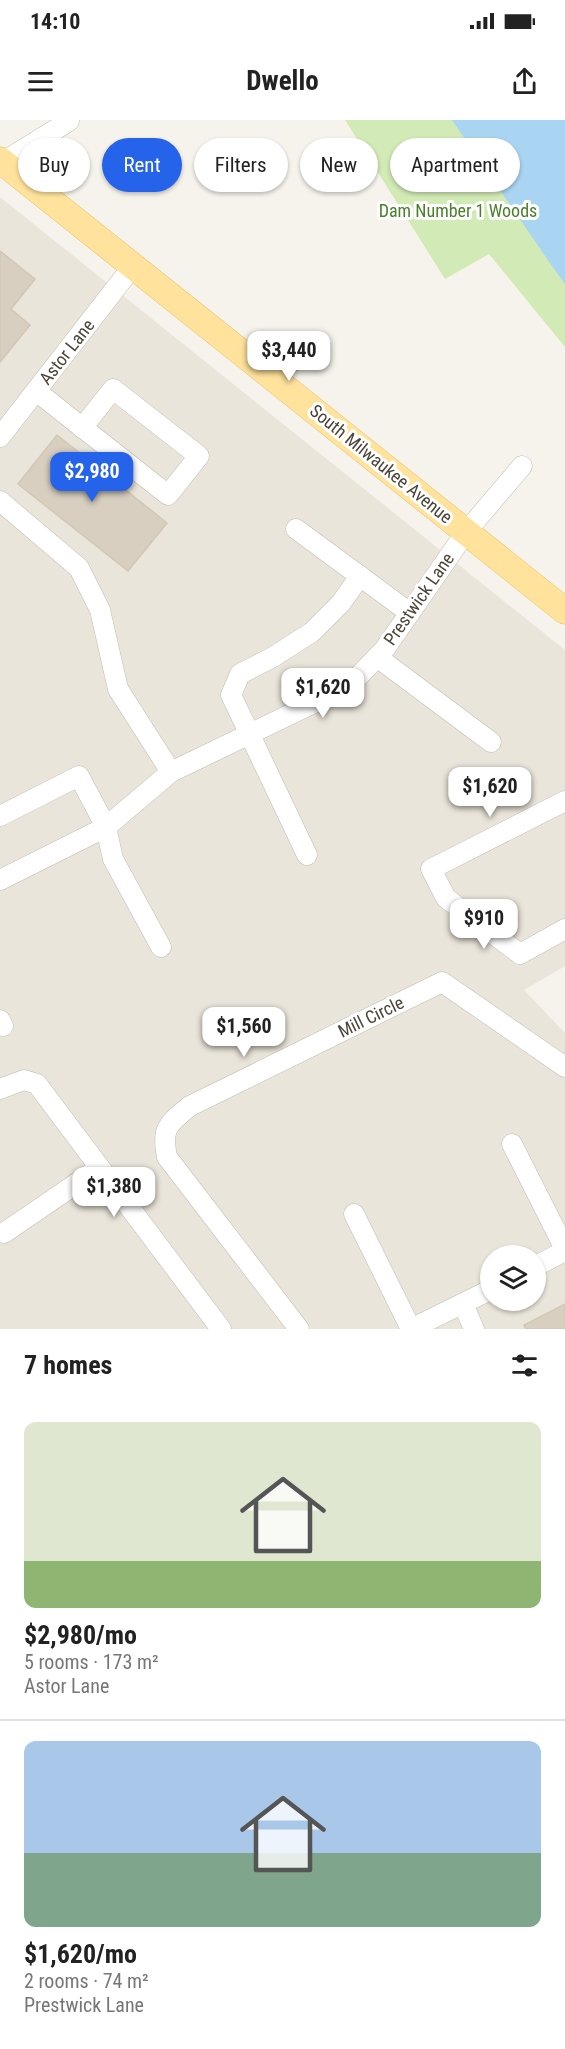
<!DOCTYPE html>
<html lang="en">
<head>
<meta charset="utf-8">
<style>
  body { margin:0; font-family:"Roboto Condensed",sans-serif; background:#f2f2f2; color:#222; height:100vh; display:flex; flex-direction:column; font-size:22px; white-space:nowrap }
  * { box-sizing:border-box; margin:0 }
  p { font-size:20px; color:#767676 }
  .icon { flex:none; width:33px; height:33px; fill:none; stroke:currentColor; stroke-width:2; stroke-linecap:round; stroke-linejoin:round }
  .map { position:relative; height:1209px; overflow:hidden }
  .sheet { display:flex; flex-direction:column; background:#fff; flex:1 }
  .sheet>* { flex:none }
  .hud { position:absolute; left:18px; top:18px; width:530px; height:54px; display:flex; gap:12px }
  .controls { position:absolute; left:480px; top:1125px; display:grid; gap:12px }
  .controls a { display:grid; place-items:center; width:66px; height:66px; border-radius:50%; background:#fff; box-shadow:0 2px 4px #0004; font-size:30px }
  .price { position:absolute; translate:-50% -51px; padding:0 14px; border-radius:12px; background:#fff; color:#222; font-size:20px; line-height:39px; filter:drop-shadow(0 2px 3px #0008) }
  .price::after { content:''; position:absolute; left:50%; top:36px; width:18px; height:14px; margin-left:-9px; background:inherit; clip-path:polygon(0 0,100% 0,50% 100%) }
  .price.active { background:#2563eb; color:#fff }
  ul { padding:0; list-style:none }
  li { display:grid; align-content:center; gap:12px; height:318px; padding:0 24px }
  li+li { border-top:2px solid #e0e0e0 }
  li span { display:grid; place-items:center; height:186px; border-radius:12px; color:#555 }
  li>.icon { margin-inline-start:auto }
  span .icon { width:108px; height:108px; fill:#fffc; stroke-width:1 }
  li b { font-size:26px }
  h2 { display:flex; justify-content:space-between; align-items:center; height:72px; padding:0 24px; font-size:26px }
  .tag { padding:0 21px; border-radius:27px; background:#fff; box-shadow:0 2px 4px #0004; font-size:21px; line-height:54px }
  .tag.active { background:#2563eb; color:#fff }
  .status { display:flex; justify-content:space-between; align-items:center; height:42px; padding:0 30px; background:#fff; direction:ltr }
  .status svg { height:16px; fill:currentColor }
  header { display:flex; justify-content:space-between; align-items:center; height:78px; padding:0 24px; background:#fff; font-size:27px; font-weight:700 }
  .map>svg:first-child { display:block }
  .residential { fill:#eae5da; fill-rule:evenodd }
  .green { fill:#d2eab5 }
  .water { fill:#a9d4f2 }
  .building { fill:#d8cfc1; stroke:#d3c7b4; stroke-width:1.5 }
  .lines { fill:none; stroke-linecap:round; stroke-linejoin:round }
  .minor-casing { stroke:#c2bbae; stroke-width:21 }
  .major-casing { stroke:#e6c16a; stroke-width:27 }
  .minor { stroke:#fff; stroke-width:20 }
  .major { stroke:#ffe39c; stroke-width:26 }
  .labels { text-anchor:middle; stroke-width:6; stroke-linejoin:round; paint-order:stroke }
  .park-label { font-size:18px; fill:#4a7f2a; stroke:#fff }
  .street-label { font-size:18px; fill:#4b4439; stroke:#fff }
</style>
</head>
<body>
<div class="status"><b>14:10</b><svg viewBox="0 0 49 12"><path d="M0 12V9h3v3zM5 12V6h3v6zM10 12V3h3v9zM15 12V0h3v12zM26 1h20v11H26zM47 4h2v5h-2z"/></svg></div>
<header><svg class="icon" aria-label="menu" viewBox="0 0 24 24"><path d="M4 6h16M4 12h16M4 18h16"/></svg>Dwello<svg class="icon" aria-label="share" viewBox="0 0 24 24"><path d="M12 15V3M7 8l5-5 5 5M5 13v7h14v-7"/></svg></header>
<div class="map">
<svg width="565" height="1209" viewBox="0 0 565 1209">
  <rect width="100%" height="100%" fill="#f6f3ec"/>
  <path class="residential" d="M0,77L565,530V846L524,870L565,913V1209H0ZM490,1136H536V1180H490Z"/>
  <polygon class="green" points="345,0 565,0 565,227 489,134 445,159"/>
  <polygon class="water" points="452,0 565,0 565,164 552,146"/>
  <g class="building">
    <polygon points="0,131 35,159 11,189 30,205 0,242"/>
    <polygon points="57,315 167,403 128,451 18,364"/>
    <polygon points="565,1184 565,1209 526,1209 524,1205"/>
  </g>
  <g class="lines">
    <defs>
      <g id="minor">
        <polyline points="3,42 69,1"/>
        <polyline points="264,251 302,238"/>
        <polyline points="36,271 168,375 199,336 113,269 82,308"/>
        <polyline points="0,317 133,146"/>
        <polyline points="0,381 79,448 100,490 118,569 171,652"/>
        <polyline points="296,409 410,493"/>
        <polyline points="377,537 491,622"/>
        <polyline points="565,681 431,749 446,778 520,834 565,809"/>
        <polyline points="0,696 79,656 106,707 113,739 161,827"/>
        <polyline points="307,735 231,575 240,554 273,537 312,512 341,483 360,456"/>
        <polyline points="0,760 106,707 171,652 349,566 384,530 466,412 522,346"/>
        <polyline points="0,900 3,906"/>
        <polyline points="0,969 24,960 37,964 221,1209"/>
        <polyline points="512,1024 565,1129"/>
        <polyline points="354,1094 411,1209"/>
        <polyline points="4,1113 99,1048"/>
        <polyline points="536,1146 565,1131"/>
        <polyline points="463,1184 474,1209"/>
        <path d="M299,1209L167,1037C161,1008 168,1004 190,986L442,862L565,947"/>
        <polyline points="411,1209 490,1170"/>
      </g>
      <polyline id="major" points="0,40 565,491"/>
    </defs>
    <use href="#minor" class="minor-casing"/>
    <use href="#major" class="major-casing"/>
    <use href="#minor" class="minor"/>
    <use href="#major" class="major"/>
  </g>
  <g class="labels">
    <g class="park-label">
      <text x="458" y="97">Dam Number 1 Woods</text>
    </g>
    <g class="street-label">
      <text transform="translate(67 232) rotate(-52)" y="6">Astor Lane</text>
      <text transform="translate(381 344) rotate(39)" y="6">South Milwaukee Avenue</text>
      <text transform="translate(419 479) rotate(-55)" y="6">Prestwick Lane</text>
      <text transform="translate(371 897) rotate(-26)" y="6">Mill Circle</text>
    </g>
  </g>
</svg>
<div class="controls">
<a><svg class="icon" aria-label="layers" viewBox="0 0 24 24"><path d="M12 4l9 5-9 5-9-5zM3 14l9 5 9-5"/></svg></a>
</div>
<b class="price" style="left:289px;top:262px">$3,440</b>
<b class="price active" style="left:92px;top:383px">$2,980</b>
<b class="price" style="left:323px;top:599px">$1,620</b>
<b class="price" style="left:490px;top:698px">$1,620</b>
<b class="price" style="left:484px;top:830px">$910</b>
<b class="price" style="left:244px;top:938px">$1,560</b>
<b class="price" style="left:114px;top:1098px">$1,380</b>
<div class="hud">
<a class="tag">Buy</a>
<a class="tag active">Rent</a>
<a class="tag">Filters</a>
<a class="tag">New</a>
<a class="tag">Apartment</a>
</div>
</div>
<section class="sheet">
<h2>7 homes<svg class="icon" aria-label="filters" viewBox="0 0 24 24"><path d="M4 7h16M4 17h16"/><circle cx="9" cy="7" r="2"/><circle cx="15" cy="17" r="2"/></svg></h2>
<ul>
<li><span style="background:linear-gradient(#dfe7d0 75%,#8fb573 0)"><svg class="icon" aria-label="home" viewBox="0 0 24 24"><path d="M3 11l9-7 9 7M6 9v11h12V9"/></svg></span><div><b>$2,980/mo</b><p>5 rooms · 173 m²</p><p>Astor Lane</p></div></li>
<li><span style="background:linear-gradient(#a9c7e8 60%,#7fa58c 0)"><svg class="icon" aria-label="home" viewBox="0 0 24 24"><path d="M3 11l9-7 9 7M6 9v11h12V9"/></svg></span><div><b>$1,620/mo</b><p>2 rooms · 74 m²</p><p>Prestwick Lane</p></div></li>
</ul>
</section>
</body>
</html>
